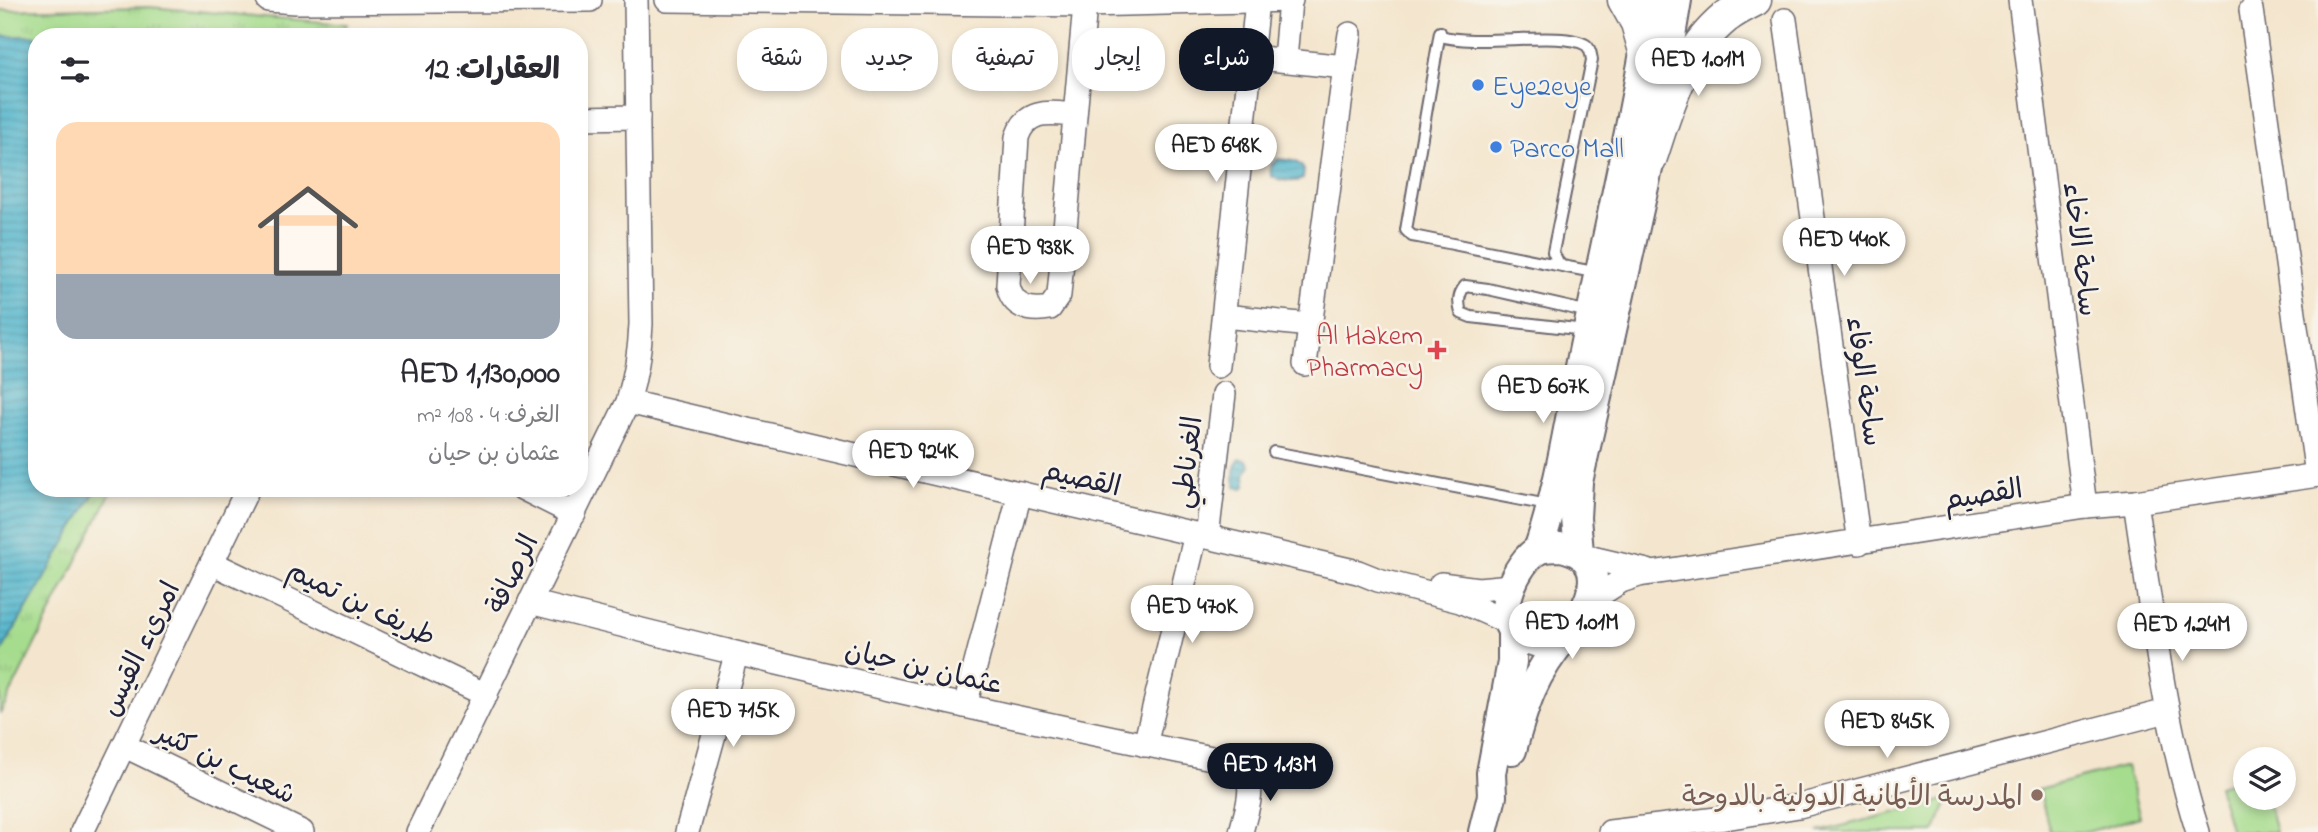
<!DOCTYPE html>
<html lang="ar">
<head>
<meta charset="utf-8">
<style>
  body { margin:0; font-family:"Indie Flower","Playpen Sans Arabic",sans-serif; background:#f7f7f7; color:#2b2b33; direction:rtl; height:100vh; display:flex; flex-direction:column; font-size:26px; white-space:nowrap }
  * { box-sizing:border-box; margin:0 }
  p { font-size:23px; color:#7c7c81 }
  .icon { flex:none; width:38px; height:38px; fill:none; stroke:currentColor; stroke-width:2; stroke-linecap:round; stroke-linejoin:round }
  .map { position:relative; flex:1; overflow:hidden; direction:ltr }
  .side { position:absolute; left:28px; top:28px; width:560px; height:469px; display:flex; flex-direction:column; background:#fff; border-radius:28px; box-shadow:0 4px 10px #0003; direction:rtl }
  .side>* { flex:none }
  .guide { position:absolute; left:609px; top:28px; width:665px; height:63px; direction:rtl; display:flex; gap:14px }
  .fabs { position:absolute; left:2233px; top:747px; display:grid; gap:14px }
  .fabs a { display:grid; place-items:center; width:63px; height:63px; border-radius:50%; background:#fff; box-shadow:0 4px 10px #0003; font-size:35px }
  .price { position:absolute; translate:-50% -60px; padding:0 16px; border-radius:24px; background:#fff; color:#222; font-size:23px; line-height:46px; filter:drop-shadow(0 2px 4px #0008) }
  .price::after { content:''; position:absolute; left:50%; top:42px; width:21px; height:16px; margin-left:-10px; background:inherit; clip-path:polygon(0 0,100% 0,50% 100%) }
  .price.on { background:#111827; color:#fff }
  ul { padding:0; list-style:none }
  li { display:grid; align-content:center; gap:14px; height:371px; padding:0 28px }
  li span { display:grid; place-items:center; height:217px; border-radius:21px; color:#555 }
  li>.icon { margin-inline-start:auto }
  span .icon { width:126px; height:126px; fill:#fffc; stroke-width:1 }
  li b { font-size:30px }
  h2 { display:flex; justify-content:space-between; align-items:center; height:84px; padding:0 28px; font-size:30px }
  .pill { padding:0 24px; border-radius:28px; background:#fff; box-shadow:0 4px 10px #0003; font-size:24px; line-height:63px }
  .pill.on { background:#111827; color:#fff }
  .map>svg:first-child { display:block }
  .grass { fill:url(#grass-tufts); stroke:#647f64; stroke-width:2 }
  .green { fill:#a5dc8d; stroke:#647f64; stroke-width:2 }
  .water { fill:url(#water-rules); stroke:#386b84; stroke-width:2 }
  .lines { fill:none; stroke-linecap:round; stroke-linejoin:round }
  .service-casing { stroke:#6c676e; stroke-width:14 }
  .minor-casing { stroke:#6c676e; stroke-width:26 }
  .tertiary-casing { stroke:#6c676e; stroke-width:32 }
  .secondary-casing { stroke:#6c676e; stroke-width:35 }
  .service { stroke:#fff; stroke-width:10 }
  .minor { stroke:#fff; stroke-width:23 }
  .tertiary { stroke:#fff; stroke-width:28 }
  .secondary { stroke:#fff; stroke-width:32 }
  .shop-dot { fill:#3f7fe0; stroke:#f7f3e8; stroke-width:2.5 }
  .health-dot { fill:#e0444e; stroke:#f7f3e8; stroke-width:2.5 }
  .education-dot { fill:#8d6e63; stroke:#f7f3e8; stroke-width:2.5 }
  .labels { text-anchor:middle; stroke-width:5; stroke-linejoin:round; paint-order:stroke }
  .shop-label { font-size:28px; fill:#366cbe; stroke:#f7f3e8; text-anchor:start }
  .street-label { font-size:28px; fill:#22223b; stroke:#f7f3e8 }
  .health-label { font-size:28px; fill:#be3a42; stroke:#f7f3e8; text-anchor:end }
  .education-label { font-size:28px; fill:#785e54; stroke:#f7f3e8; text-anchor:end }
</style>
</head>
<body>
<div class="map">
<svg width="2318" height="832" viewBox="0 0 2318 832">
  <defs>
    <pattern id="grass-tufts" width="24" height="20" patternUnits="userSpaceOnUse" patternTransform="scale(1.75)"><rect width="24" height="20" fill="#a5dc8d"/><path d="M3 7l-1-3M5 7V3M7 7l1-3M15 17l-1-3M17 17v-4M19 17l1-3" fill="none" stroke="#8ebc7b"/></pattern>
    <pattern id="water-rules" width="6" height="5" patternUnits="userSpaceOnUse" patternTransform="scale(1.75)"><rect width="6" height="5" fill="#4eb4cc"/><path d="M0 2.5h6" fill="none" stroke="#4092a7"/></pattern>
  </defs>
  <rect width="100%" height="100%" fill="#f7f3e8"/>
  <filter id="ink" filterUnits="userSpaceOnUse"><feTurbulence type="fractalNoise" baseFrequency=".0143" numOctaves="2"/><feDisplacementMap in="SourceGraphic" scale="14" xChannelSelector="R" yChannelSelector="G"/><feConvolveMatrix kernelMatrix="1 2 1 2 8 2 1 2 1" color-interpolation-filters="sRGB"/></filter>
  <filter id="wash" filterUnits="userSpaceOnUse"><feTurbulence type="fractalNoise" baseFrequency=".00686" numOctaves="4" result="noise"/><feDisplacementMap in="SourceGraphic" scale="28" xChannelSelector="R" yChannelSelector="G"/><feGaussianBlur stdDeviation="1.57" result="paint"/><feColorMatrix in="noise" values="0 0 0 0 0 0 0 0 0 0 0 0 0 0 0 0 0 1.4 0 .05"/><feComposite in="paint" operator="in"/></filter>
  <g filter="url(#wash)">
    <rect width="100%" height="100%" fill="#f4e6ce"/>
    <polygon class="grass" points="149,7 347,24 340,37 37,37 37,488 113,488 0,714 0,10"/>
    <g class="green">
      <polygon points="2126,766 2140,817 2087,832 2050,832 2039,789"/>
      <polygon points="2245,779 2245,798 2267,798 2276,832 2231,832 2218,786"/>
      <polygon points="1949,799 1934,832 1818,832"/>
    </g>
    <g class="water">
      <polygon points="0,36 145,37 37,37 37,488 97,488 0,654"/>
      <path d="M1278,159C1288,160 1299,160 1304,170L1303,179C1293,183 1280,181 1271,176L1270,166Z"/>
      <path d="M1240,459L1246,460L1250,465L1245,475L1246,485L1242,489L1237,487C1232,479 1233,466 1240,459Z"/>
    </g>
  </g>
  <g filter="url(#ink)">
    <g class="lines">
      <defs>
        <g id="service">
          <path d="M1562,266L1418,237L1412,236L1406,230L1440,32L1441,36C1476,47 1564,30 1586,45C1591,49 1591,55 1592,60L1553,252L1558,262L1562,266L1599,273"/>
          <path d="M1585,330L1471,317L1461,313C1458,302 1458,295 1465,286L1488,289L1589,312"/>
          <polyline points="1274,452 1548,505"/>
        </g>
        <g id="minor">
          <polyline points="268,0 296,2 590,0"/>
          <polyline points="667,0 1085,5 1291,0"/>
          <polyline points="2020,0 2085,506"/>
          <polyline points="2251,10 2317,475"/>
          <polyline points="1785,20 1859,543"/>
          <polyline points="1252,57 1345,67 1305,364"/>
          <polyline points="1285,60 1290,0"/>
          <polyline points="1345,67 1350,34"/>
          <path d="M1075,115C1050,113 1027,108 1017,137L1008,285C1012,307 1029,312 1050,308L1059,295L1085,5"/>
          <polyline points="579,118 638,117"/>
          <polyline points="1224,316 1309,325"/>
          <polyline points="1218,366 1257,1"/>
          <polyline points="628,402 1358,572 1378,580 1460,601 1507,622"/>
          <polyline points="522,488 574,514"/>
          <path d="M2135,502C2152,612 2164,725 2198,832"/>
          <polyline points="1207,537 1224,394"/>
          <polyline points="1583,556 1647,571"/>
          <polyline points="212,563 486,695"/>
          <polyline points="1441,584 1478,589 1511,586"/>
          <polyline points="1590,601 1621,581 1639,575 2085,506 2135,502 2318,475"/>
          <path d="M530,602C761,661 993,715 1227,761C1262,776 1248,803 1241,832"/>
          <polyline points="965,706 1020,493"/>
          <polyline points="1145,745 1196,534"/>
          <polyline points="125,746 302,832"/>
          <polyline points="82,832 248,488"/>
          <path d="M418,832L628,402C636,375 640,352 641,324L636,0"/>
          <polyline points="687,832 736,655"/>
          <polyline points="1610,832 1725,818 1799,806 2167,711"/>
        </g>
        <g id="tertiary">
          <path d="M1560,547C1602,554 1598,588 1580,617C1575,626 1568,636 1558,641C1544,647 1529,641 1517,634C1491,617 1517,561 1538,550C1545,547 1553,547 1560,547Z"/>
          <path d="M1538,550C1562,481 1571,405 1587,333C1610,223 1635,112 1653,0"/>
          <polyline points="1579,552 1576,518 1578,482 1650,160 1677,0"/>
          <path d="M1512,750C1525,702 1533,675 1566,636"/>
          <polyline points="1483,832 1492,796 1491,773 1512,662 1512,630"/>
        </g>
        <g id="secondary">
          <polyline points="1624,0 1637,23 1645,51"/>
          <path d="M1650,160C1668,106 1681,54 1726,17C1735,10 1745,5 1755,0"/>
        </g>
      </defs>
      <use href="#service" class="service-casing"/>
      <use href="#minor" class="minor-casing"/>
      <use href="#tertiary" class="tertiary-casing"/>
      <use href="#secondary" class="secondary-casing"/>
      <use href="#service" class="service"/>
      <use href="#minor" class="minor"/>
      <use href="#tertiary" class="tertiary"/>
      <use href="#secondary" class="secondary"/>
    </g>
  </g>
  <g class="shop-dot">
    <circle cx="1478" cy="85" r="7"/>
    <circle cx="1496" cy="147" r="7"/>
  </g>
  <path class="health-dot" d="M1433.5 339.5h7v7h7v7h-7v7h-7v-7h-7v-7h7z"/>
  <circle class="education-dot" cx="2037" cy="795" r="7"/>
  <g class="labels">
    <g class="shop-label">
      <text x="1492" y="95">Eye2eye</text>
      <text x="1510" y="157">Parco Mall</text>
    </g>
    <g class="street-label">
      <text transform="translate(2082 249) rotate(83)" y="10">ساحة الاخاء</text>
      <text transform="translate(1866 381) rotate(82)" y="10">ساحة الوفاء</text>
      <text transform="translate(1186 462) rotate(-83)" y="10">الغرناطي</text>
      <text transform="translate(1082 477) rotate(13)" y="10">القصيم</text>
      <text transform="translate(1983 493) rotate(-9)" y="10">القصيم</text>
      <text transform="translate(511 573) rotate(-64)" y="10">الرصافة</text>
      <text transform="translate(362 602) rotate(26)" y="10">طريف بن تميم</text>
      <text transform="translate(139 648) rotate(-64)" y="10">امرىء القيس</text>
      <text transform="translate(924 666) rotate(13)" y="10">عثمان بن حيان</text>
      <text transform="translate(226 762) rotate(26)" y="10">شعيب بن كثير</text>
    </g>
    <g class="health-label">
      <text x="1423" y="344">Al Hakem<tspan x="1423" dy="32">Pharmacy</tspan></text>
    </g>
    <g class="education-label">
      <text x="2023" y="805">المدرسة الألمانية الدولية بالدوحة</text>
    </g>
  </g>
</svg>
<div class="fabs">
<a><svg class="icon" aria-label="layers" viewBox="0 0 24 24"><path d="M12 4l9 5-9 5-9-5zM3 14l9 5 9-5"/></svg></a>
</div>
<b class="price" style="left:1698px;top:98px">AED 1.01M</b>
<b class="price" style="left:1216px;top:184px">AED 648K</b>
<b class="price" style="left:1844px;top:278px">AED 440K</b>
<b class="price" style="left:1030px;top:286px">AED 938K</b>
<b class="price" style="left:1543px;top:425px">AED 607K</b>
<b class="price" style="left:913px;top:490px">AED 924K</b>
<b class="price" style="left:1192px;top:645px">AED 470K</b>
<b class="price" style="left:1572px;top:661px">AED 1.01M</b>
<b class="price" style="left:2182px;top:663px">AED 1.24M</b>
<b class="price" style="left:733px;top:749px">AED 715K</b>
<b class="price" style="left:1887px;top:760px">AED 845K</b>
<b class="price on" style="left:1270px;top:803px">AED 1.13M</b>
<div class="guide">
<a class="pill on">شراء</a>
<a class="pill">إيجار</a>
<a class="pill">تصفية</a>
<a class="pill">جديد</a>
<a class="pill">شقة</a>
</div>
<section class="side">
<h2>العقارات: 12<svg class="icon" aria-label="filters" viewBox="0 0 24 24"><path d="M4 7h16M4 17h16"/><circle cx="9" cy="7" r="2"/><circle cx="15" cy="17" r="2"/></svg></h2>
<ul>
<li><span style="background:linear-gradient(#ffd9b3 70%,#9aa5b1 0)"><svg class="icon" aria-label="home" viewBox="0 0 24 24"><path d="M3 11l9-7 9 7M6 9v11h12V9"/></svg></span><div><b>AED 1,130,000</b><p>الغرف: 4 · 108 m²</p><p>عثمان بن حيان</p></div></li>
</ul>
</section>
</div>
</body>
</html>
